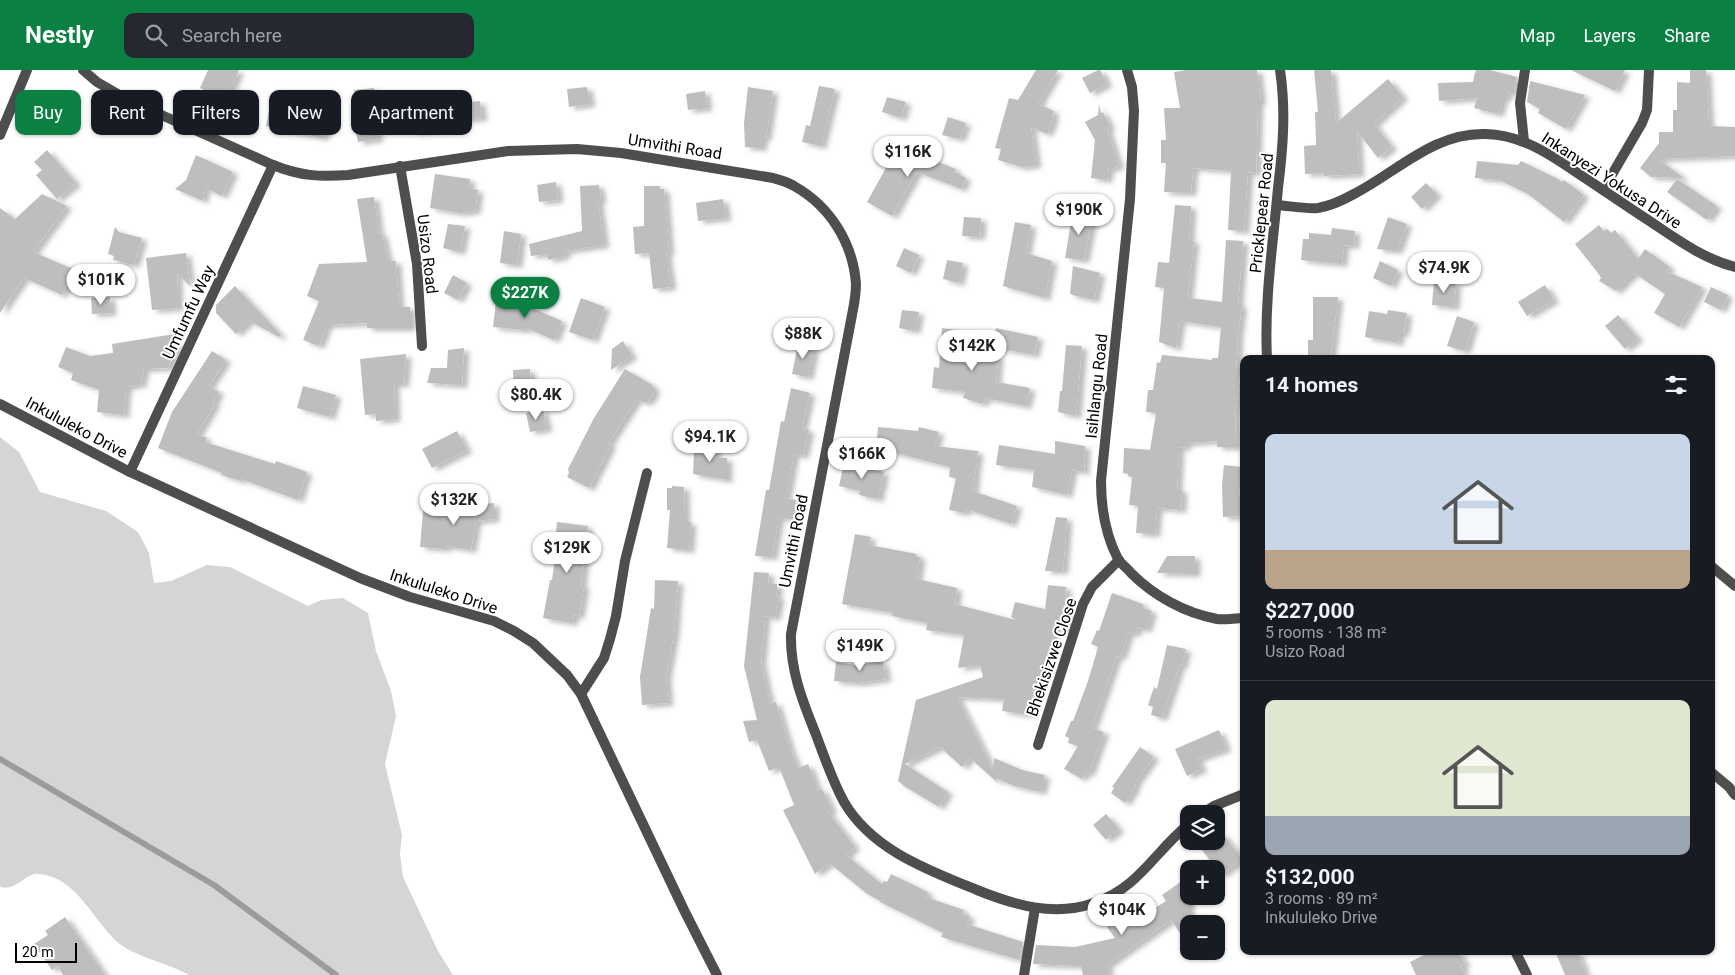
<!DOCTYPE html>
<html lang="en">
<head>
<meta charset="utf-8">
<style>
  body { margin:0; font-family:Roboto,sans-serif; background:#242831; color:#f1f3f6; height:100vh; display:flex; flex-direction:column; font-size:19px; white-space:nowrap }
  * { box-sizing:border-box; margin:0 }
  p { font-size:16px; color:#9ea1a6 }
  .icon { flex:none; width:28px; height:28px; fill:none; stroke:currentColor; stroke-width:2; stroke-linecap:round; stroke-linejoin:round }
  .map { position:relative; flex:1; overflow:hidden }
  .panel { position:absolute; left:1240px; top:285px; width:475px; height:600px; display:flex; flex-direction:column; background:#171b24; border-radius:10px; box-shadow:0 1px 4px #0004 }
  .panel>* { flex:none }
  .top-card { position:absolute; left:15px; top:20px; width:475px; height:45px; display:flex; gap:10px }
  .tools { position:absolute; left:1180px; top:735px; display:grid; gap:10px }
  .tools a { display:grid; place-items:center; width:45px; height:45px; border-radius:10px; background:#171b24; box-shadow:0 1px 4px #0004; font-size:25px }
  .scale { position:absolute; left:15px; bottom:12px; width:62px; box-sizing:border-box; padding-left:5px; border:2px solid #000; border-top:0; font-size:14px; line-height:18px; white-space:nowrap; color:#000; -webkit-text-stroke:4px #fff; paint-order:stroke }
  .price { position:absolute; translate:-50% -42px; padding:0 11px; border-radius:18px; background:#fff; color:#222; font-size:16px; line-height:32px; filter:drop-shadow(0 1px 2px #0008) }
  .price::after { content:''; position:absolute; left:50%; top:30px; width:15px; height:11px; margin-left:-8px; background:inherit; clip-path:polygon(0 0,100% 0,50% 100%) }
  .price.on { background:#0b8043; color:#fff }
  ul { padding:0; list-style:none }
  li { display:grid; align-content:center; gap:10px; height:265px; padding:0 25px }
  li+li { border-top:1px solid #363941 }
  li span { display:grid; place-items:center; height:155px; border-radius:10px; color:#555 }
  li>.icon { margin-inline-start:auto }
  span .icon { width:90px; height:90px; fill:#fffc; stroke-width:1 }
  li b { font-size:21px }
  h2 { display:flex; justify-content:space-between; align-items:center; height:60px; padding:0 25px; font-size:21px }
  .pill { padding:0 18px; border-radius:10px; background:#171b24; box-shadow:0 1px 4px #0004; font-size:18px; line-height:45px }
  .pill.on { background:#0b8043; color:#fff }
  header { display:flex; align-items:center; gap:30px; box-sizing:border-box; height:70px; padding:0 25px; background:#0b8043; color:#fff }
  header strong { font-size:24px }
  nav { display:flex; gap:28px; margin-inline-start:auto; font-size:18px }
  .search { width:350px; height:45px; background:#242831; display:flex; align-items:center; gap:12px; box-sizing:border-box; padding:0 18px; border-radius:10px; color:#9ea1a6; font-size:19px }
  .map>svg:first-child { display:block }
  .green { fill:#d5d5d5 }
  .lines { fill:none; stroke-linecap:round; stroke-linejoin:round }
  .stream { stroke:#9c9c9c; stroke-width:6 }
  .building { fill:#bebebe; filter:url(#shadow) }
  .minor { stroke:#4e4e4e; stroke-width:10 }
  .labels { text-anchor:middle; stroke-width:4; stroke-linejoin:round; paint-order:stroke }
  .street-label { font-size:16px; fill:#000; stroke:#fff }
</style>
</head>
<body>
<header>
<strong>Nestly</strong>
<div class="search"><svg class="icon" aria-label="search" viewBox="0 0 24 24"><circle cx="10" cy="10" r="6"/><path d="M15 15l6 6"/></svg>Search here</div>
<nav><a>Map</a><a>Layers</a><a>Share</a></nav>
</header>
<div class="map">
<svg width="1735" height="905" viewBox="0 0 1735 905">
  <defs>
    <filter id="shadow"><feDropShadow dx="5.5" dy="3" stdDeviation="2.5" flood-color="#0004"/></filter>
  </defs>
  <rect width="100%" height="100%" fill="#fff"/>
  <path class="green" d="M0,367L19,382L40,422L106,441L138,462L149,483L154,513L171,511L207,495L230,497L308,536L321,530L343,528L368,543L376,581L391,621L396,646L385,694L402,765L400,784L403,807L438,881L453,905H189C167,892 132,887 114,869C94,849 77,813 49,806C45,805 38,803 34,804C21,808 15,821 0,817Z"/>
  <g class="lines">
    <polyline class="stream" points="0,689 214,815 336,905"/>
  </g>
  <g class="building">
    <polygon points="208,0 239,0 224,34 209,25 210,23 200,18"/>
    <polygon points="1036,0 1058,0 1038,34 1054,41 1052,46 1054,47 1047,64 1031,57 1036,95 1022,97 998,90 1001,79 995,78 1009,28 1018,30"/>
    <polygon points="1098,0 1100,0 1107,14 1090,23 1082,8"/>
    <polygon points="1186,0 1257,0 1261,32 1258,32 1256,103 1248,102 1244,161 1228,160 1231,101 1193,98 1191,123 1164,122 1166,93 1161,93 1161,70 1166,70 1164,38 1180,38 1174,2"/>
    <polygon points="1314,0 1331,0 1336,53 1388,9 1403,27 1374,54 1392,77 1378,88 1357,61 1359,104 1324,106 1324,103 1305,104 1304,76 1316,75 1315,42 1318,42"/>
    <polygon points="1475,0 1490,0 1517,7 1514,25 1508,21 1506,28 1503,28 1498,44 1474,38 1477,28 1439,31 1438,13 1473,12 1475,2 1477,3"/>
    <polygon points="1571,0 1625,0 1615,21"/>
    <polygon points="1690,0 1706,0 1709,56 1735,57 1735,86 1658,89 1684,108 1651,107 1640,98 1659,73 1659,62 1673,62 1673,40 1677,40 1677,12 1690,13"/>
    <polygon points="1530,11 1585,25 1566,59 1538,43 1540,39 1527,32"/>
    <polygon points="819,16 835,19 821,76 802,72 806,55 810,56"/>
    <polygon points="587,17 590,34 569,37 567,19"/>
    <polygon points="748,17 773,21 766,68 762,68 762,78 745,77 744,53"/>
    <polygon points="374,18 375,33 356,39 354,20"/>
    <polygon points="705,21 707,38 688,40 686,24"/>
    <polygon points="887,27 906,32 901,48 882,42"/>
    <polygon points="480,31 482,48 434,52 435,58 414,62 412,43 423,42 421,36"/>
    <polygon points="1099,34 1101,43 1103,42 1110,57 1107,59 1119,96 1111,99 1109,96 1107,110 1091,108 1095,70 1085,52 1098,45"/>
    <polygon points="269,40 326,55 323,68 266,56"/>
    <polygon points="374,40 378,69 358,72 355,56 358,55 357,42"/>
    <polygon points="948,47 966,53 960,69 942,65"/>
    <polygon points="898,76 933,91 933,90 956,99 955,102 966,108 961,119 917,102 892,146 867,132"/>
    <polygon points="47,80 76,113 57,129 36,105 42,100 34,92"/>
    <polygon points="196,85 233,102 222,126 205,118 203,131 175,119 186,110"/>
    <polygon points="1477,91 1518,95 1521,91 1556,108 1562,112 1564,110 1584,125 1564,152 1528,124 1499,110 1475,108"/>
    <polygon points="435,104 470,109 469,118 478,120 475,141 460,143 430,138"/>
    <polygon points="1677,109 1717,136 1707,150 1667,122"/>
    <polygon points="556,112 558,130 539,132 537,115"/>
    <polygon points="1426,113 1437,124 1422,139 1411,127"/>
    <polygon points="599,115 601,131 598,131 604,175 564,181 565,186 548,190 547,184 531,186 529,174 582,161 580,116"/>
    <polygon points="644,116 660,116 660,119 664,119 669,182 666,183 671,217 653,219 649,183 635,184 633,157 644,156"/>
    <polygon points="42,124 67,136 33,182 73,199 62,225 24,208 0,243 0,138 15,149"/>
    <polygon points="374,127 379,164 382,163 388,191 396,191 399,237 410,237 410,258 367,258 367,253 327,255 319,276 303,270 319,231 307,226 319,194 367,192 357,129"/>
    <polygon points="723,129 726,148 698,151 696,133"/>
    <polygon points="1175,135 1191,136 1189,170 1194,171 1188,226 1189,228 1222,232 1226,170 1243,171 1238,235 1242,235 1237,272 1238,272 1236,298 1241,298 1235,346 1236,377 1217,377 1217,371 1186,373 1185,378 1179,377 1177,419 1182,420 1181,440 1157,438 1155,464 1136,463 1138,436 1129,435 1132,407 1128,406 1128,404 1123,403 1124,378 1150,380 1156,343 1146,342 1148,320 1153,320 1157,292 1160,293 1162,285 1212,290 1212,288 1218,288 1221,257 1180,251 1176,278 1159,272 1164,218 1155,217 1158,192 1169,193"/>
    <polygon points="1073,141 1093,144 1084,190 1065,188"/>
    <polygon points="964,147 981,148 980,167 962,166"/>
    <polygon points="1388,147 1407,154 1397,181 1377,179"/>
    <polygon points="1015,152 1031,155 1026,183 1052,191 1045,228 1003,216"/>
    <polygon points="448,154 465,156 460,182 443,178"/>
    <polygon points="1599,155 1604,161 1607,159 1611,163 1615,160 1638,189 1645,179 1670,197 1666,201 1702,217 1679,257 1654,243 1665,224 1634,203 1616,221 1599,211 1601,208 1598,203 1575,174"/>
    <polygon points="115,157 119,162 142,168 134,195 113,190 114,186 108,184"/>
    <polygon points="1332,158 1355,161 1354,176 1344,175 1342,194 1301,190 1303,169 1309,169 1309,163 1331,165"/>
    <polygon points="504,161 521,164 517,195 500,193"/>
    <polygon points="904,178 919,185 911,203 896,196"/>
    <polygon points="186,183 190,216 177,203 178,238 152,240 146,188"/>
    <polygon points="947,190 963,193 959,213 943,209"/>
    <polygon points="1380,191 1398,200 1391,216 1373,208"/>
    <polygon points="1073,196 1100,203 1094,230 1072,225 1070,223"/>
    <polygon points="453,205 467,213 458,230 444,223"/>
    <polygon points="1434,211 1456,213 1454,237 1432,235"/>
    <polygon points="1545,215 1554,230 1527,246 1518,232"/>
    <polygon points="235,216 281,265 279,267 249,251 236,264 216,243 216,235"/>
    <polygon points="1711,217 1728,225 1721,240 1704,232"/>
    <polygon points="110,227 111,243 92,244 91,228"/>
    <polygon points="1313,227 1338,227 1331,285 1325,285 1325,289 1308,289 1308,270 1313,270"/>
    <polygon points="581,228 605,237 593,270 569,262"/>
    <polygon points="496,231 518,232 562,251 554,270 526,258 526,260 493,257"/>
    <polygon points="902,240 919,242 915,261 899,258"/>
    <polygon points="1388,240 1407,243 1404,263 1400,263 1398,273 1365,267 1369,241 1387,244"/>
    <polygon points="1618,245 1638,268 1625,279 1605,256"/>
    <polygon points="1457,246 1474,252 1465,281 1447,276"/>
    <polygon points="942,258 973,262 972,284 998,287 996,312 1030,318 1026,336 985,328 983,334 963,328 965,322 932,318 934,297 939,298"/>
    <polygon points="996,258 1038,267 1034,285 992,277"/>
    <polygon points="175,264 176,280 168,298 143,299 144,306 141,307 142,314 126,317 124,345 97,342 99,320 71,310 73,303 58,297 66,277 90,286 113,283 112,274"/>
    <polygon points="623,271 632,286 611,300 612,279"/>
    <polygon points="798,274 814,277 808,307 792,304"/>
    <polygon points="1066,275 1082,276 1076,346 1058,342 1060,321 1062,321"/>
    <polygon points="464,278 462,315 427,313 431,298 447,298 448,280"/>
    <polygon points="212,281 226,290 209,316 219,322 213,332 215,334 197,364 207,368 205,372 275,394 276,391 307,402 298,430 241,409 241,411 221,405 222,403 158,378 172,342"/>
    <polygon points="406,284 404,314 394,314 395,349 376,351 376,344 365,345 360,289"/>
    <polygon points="530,299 531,318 514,320 513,300"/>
    <polygon points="625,299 651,314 654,318 654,323 648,332 642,332 637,329 608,374 611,375 589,418 567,407 569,403 568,399 594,348"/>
    <polygon points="303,316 336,325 330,347 297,338"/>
    <polygon points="791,318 810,323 802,358 809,360 803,386 794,384 786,428 796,430 793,450 779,447 772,487 755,486 766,420 769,420 781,351 784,352"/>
    <polygon points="543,340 547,359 530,362 526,343"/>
    <polygon points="878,357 918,361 919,357 939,362 935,376 978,381 973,421 1017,436 1011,454 966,439 965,443 949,440 956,408 949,407 950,397 876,378"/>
    <polygon points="457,361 467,380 432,398 422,379"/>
    <polygon points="716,371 715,388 727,388 727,410 693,404 694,383"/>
    <polygon points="1055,371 1085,376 1084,402 1072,400 1067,425 1032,417 1034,400 996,395 999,375 1055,384"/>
    <polygon points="844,393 884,402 878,429 859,425 860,421 839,416"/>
    <polygon points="1224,395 1242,397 1239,426 1244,426 1244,446 1223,447 1222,414"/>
    <polygon points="672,416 684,417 685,452 691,452 689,480 667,478 670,440 667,440 667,418 672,418"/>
    <polygon points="494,433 494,449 476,451 471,480 446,476 446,479 420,477 423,441 452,443 454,437"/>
    <polygon points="1056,447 1067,448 1063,501 1045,501"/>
    <polygon points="557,452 588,456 581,516 584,516 579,546 574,545 572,553 543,548 550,510 552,510 557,474 555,473"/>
    <polygon points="855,464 871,467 869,475 917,484 916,486 920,487 917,509 957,518 955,534 1016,550 1011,547 1015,532 1045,539 1048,515 1066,517 1064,544 1071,546 1069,554 1067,561 1055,558 1049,585 1046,585 1041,617 1034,616 1030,645 1002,641 1004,629 957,627 993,700 994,688 1022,700 1045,705 1041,722 1014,716 996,708 998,713 970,688 962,697 940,677 905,694 948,722 939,737 904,716 898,711 916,630 983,607 980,595 958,598 964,565 926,560 927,553 892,546 893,543 842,534"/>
    <polygon points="1167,486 1195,486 1195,504 1157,503"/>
    <polygon points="754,502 769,503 768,514 778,514 776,526 779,527 775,548 765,546 761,592 770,634 776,632 790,679 798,698 808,694 818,720 822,719 832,740 828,742 855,777 846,785 882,814 884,811 887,812 891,804 928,822 926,827 964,840 963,844 970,846 967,854 1023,872 1019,890 941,867 943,863 880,832 880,831 866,823 829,793 815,804 783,740 794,735 779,697 769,701 757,670 749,672 743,651 757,650 744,596"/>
    <polygon points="655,510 678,511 674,563 666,607 668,633 642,635 640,607 651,538 654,539"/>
    <polygon points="1112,523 1143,534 1143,538 1152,541 1146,560 1138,557 1135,564 1129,562 1121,587 1117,586 1092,658 1104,662 1089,704 1085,702 1082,709 1064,699 1078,676 1068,673 1069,668 1065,666 1071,651 1073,651 1088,611 1098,577 1091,574 1097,560 1099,561"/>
    <polygon points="1167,575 1186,579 1182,596 1180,595 1162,648 1151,645 1153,637 1148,635 1154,617 1157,619"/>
    <polygon points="883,591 886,609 858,613 834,611 836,592 856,595"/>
    <polygon points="1219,660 1226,679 1197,689 1202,699 1187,706 1175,679"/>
    <polygon points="1140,677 1154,687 1134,715 1136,716 1125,733 1111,723 1114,718 1112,717"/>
    <polygon points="1106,744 1119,759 1106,770 1093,755"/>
    <polygon points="1223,764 1242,789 1221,805 1202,780 1214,771 1216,771 1216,769"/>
    <polygon points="1189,806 1189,876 1171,850 1107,895 1109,905 1083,905 1081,896 1033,894 1036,875 1075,877 1115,868 1107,857 1125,844 1131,853 1166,831 1162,825"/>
    <polygon points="65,847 105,905 63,905 58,896 52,900 34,874 48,865 45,861"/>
    <polygon points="1432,881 1458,881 1465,894 1461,896 1465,905 1416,905 1410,892"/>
    <polygon points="1555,881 1577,881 1586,905 1565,905"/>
  </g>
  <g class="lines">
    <g class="minor">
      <path d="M83,0L97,12L128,30L273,95C300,106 319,107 348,105L508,81L577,79L621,83L773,108C780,110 788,112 794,116C830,136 853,173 856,214C856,224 854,235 852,245L791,564C790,599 802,630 815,662C824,686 832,710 844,732C872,780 928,800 977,820C1014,835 1054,847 1094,833C1140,817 1154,782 1189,754"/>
      <path d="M1127,0L1132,17L1134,41L1130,129L1101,411C1101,439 1105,464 1118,489C1121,494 1127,498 1131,503C1154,526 1185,543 1217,549C1225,550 1235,548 1244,548"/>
      <polyline points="0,65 27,0"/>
      <polyline points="1524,71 1520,33 1525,0"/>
      <polyline points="400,96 417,194 422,276"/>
      <polyline points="1603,120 1642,53 1647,40 1649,0"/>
      <path d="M1277,135C1290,136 1305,139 1318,138C1331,136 1343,130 1354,124C1397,102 1434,62 1486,64C1521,65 1548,83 1576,102C1599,117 1622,133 1645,148C1674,167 1701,188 1735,197"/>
      <path d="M1267,289C1264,232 1273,174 1278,118C1283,78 1286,40 1280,0"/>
      <polyline points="0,334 130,402 360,508 410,527 494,551 514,561 533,573 567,605 581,624 684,840 717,905"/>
      <polyline points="130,402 273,95"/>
      <polyline points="1711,496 1735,516"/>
      <polyline points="581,624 604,588 610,569 616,546 625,491 647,403"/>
      <polyline points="1038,675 1083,534 1092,517 1119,490"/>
      <polyline points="1711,702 1729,717 1735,725"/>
      <polyline points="1202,744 1214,736 1244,724"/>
      <polyline points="1515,881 1527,905"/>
      <polyline points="1024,905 1035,838"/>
    </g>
  </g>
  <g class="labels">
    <g class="street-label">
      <text transform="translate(675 76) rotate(9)" y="6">Umvithi Road</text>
      <text transform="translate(1612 110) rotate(33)" y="6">Inkanyezi Yokusa Drive</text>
      <text transform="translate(1261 143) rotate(-84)" y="6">Pricklepear Road</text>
      <text transform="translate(428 184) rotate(83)" y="6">Usizo Road</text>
      <text transform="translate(188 242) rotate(-65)" y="6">Umfumfu Way</text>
      <text transform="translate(1096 316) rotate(-84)" y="6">Isihlangu Road</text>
      <text transform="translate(77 357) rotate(28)" y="6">Inkululeko Drive</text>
      <text transform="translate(793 471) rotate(-79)" y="6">Umvithi Road</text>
      <text transform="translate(444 521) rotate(18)" y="6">Inkululeko Drive</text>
      <text transform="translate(1051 587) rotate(-71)" y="6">Bhekisizwe Close</text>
    </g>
  </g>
</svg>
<div class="tools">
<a><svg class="icon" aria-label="layers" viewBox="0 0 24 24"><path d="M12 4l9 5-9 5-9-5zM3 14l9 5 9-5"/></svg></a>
<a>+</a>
<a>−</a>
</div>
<div class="scale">20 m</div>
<b class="price" style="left:908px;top:108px">$116K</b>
<b class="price" style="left:1079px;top:166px">$190K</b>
<b class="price" style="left:1444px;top:224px">$74.9K</b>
<b class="price" style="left:101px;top:236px">$101K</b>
<b class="price on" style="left:525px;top:249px">$227K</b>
<b class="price" style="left:803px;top:290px">$88K</b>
<b class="price" style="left:972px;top:302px">$142K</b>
<b class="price" style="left:536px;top:351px">$80.4K</b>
<b class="price" style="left:710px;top:393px">$94.1K</b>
<b class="price" style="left:862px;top:410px">$166K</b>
<b class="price" style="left:454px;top:456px">$132K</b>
<b class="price" style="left:567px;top:504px">$129K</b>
<b class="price" style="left:860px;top:602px">$149K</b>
<b class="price" style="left:1122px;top:866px">$104K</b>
<div class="top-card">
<a class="pill on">Buy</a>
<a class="pill">Rent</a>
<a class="pill">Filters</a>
<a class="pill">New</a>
<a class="pill">Apartment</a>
</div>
<section class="panel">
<h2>14 homes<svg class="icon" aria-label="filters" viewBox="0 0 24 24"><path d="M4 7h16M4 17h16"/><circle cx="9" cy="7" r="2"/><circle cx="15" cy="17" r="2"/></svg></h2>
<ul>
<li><span style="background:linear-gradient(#c9d6e8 75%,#b9a48a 0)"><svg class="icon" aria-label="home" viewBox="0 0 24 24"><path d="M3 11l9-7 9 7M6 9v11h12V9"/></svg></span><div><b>$227,000</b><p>5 rooms · 138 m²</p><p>Usizo Road</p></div></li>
<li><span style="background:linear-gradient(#dfe7d0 75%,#9aa5b1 0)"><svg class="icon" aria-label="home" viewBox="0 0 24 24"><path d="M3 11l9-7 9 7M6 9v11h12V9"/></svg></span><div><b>$132,000</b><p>3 rooms · 89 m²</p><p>Inkululeko Drive</p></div></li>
</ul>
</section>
</div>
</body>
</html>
